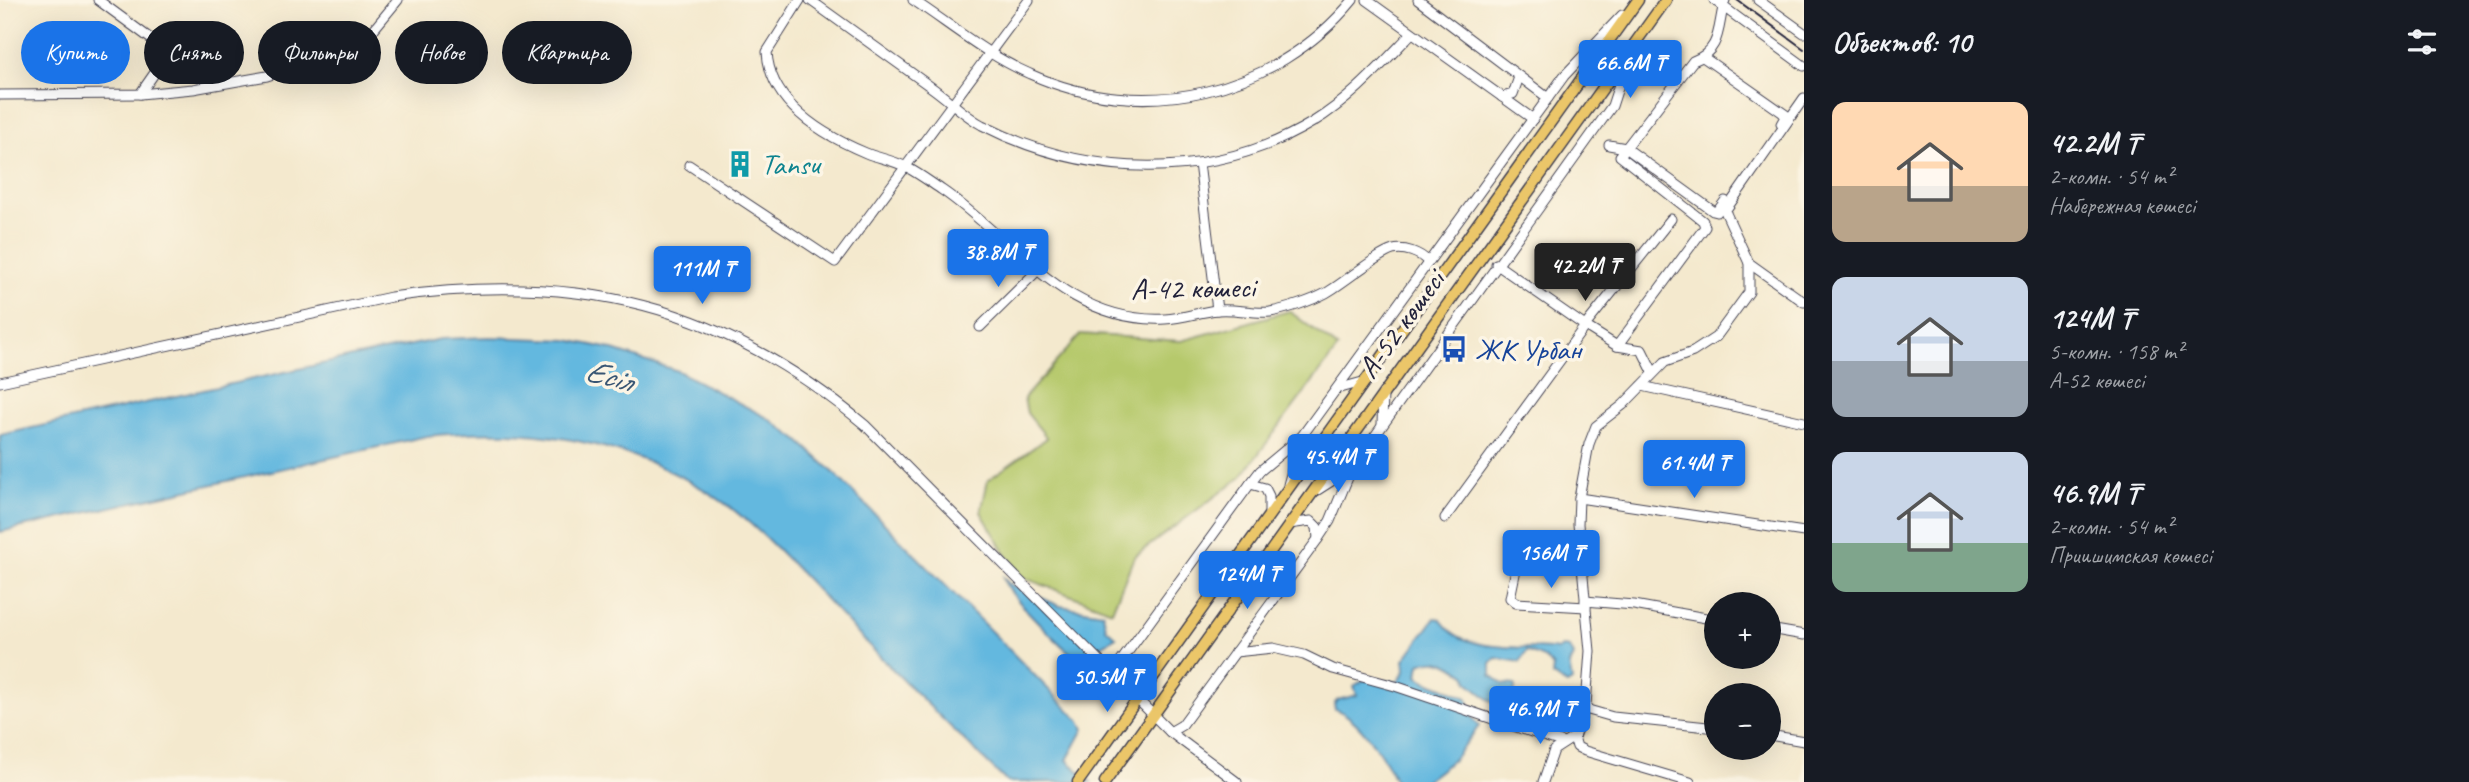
<!DOCTYPE html>
<html lang="ru">
<head>
<meta charset="utf-8">
<style>
  body { margin:0; font-family:Caveat,sans-serif; background:#242831; color:#f1f3f6; height:100vh; display:flex; flex-direction:column; font-size:26px; white-space:nowrap }
  * { box-sizing:border-box; margin:0 }
  p { font-size:23px; color:#9ea1a6 }
  .icon { flex:none; width:38px; height:38px; fill:none; stroke:currentColor; stroke-width:2; stroke-linecap:round; stroke-linejoin:round }
  .map { position:relative; flex:1; overflow:hidden }
  .drawer { display:flex; flex-direction:column; background:#171b24; width:665px }
  .drawer>* { flex:none }
  .hud { position:absolute; left:21px; top:21px; width:665px; height:63px; display:flex; gap:14px }
  .controls { position:absolute; left:1704px; top:592px; display:grid; gap:14px }
  .controls a { display:grid; place-items:center; width:77px; height:77px; border-radius:50%; background:#171b24; box-shadow:0 7px 28px #0002; font-size:35px }
  .price { position:absolute; translate:-50% -60px; padding:0 16px; border-radius:7px; background:#1a73e8; color:#fff; font-size:23px; line-height:46px; filter:drop-shadow(0 2px 4px #0008) }
  .price::after { content:''; position:absolute; left:50%; top:42px; width:21px; height:16px; margin-left:-10px; background:inherit; clip-path:polygon(0 0,100% 0,50% 100%) }
  .price.active { background:#222; color:#fff }
  ul { padding:0; list-style:none }
  li { display:flex; align-items:center; gap:21px; height:175px; padding:0 28px }
  li span { display:grid; place-items:center; flex:none; width:196px; height:140px; border-radius:14px; color:#555 }
  li>.icon { margin-inline-start:auto }
  span .icon { width:84px; height:84px; fill:#fffc; stroke-width:1 }
  li b { font-size:30px }
  h2 { display:flex; justify-content:space-between; align-items:center; height:84px; padding:0 28px; font-size:30px }
  .pill { padding:0 24px; border-radius:32px; background:#171b24; box-shadow:0 7px 28px #0002; font-size:24px; line-height:63px }
  .pill.active { background:#1a73e8; color:#fff }
  main { display:flex; flex:1; min-height:0 }
  .map>svg:first-child { display:block }
  .green { fill:#b6c96c; stroke:#6c7654; stroke-width:2 }
  .water { fill:#63b8df; stroke:#426d8d; stroke-width:2 }
  .lines { fill:none; stroke-linecap:round; stroke-linejoin:round }
  .minor-casing { stroke:#424051; stroke-width:11 }
  .major-casing { stroke:#424051; stroke-width:13 }
  .minor { stroke:#fff; stroke-width:9 }
  .major { stroke:#ebc669; stroke-width:10 }
  .tram { stroke:#22223b; stroke-width:2 }
  .labels { text-anchor:middle; stroke-width:7; stroke-linejoin:round; paint-order:stroke }
  .culture-label { font-size:30px; fill:#0d838f; stroke:#fcf5e5; text-anchor:start }
  .street-label { font-size:30px; fill:#22223b; stroke:#fcf5e5 }
  .transit-label { font-size:30px; fill:#164399; stroke:#fcf5e5; text-anchor:start }
  .water-label { font-size:32px; font-style:italic; fill:#395674; stroke:#fcf5e5 }
</style>
</head>
<body>
<main>
<div class="map">
<svg width="1804" height="782" viewBox="0 0 1804 782">
  <rect width="100%" height="100%" fill="#fcf5e5"/>
  <filter id="ink" filterUnits="userSpaceOnUse"><feTurbulence type="fractalNoise" baseFrequency=".0143" numOctaves="2"/><feDisplacementMap in="SourceGraphic" scale="14" xChannelSelector="R" yChannelSelector="G"/><feConvolveMatrix kernelMatrix="1 2 1 2 8 2 1 2 1" color-interpolation-filters="sRGB"/></filter>
  <filter id="wash" filterUnits="userSpaceOnUse"><feTurbulence type="fractalNoise" baseFrequency=".00686" numOctaves="4" result="noise"/><feDisplacementMap in="SourceGraphic" scale="28" xChannelSelector="R" yChannelSelector="G"/><feGaussianBlur stdDeviation="1.57" result="paint"/><feColorMatrix in="noise" values="0 0 0 0 0 0 0 0 0 0 0 0 0 0 0 0 0 1.4 0 .05"/><feComposite in="paint" operator="in"/></filter>
  <g filter="url(#wash)">
    <rect width="100%" height="100%" fill="#f4e9ce"/>
    <polygon class="green" points="1289,311 1338,348 1241,477 1134,557 1112,611 1019,576 981,512 988,480 1047,438 1027,413 1024,398 1081,334 1181,341"/>
    <g class="water">
      <path d="M489,337L568,340L607,348L678,371L766,417L798,440L830,469L1080,721L1084,729L1067,760L1091,782H1007C958,734 908,686 860,636C829,603 798,569 765,537C674,449 550,422 427,436L0,532V435L362,355L441,339Z"/>
      <path d="M1003,577L1009,584L1060,606L1103,613L1106,628L1116,637L1095,650L1089,665H1085C1070,655 1003,591 1003,577Z"/>
      <path d="M1435,618L1441,619C1459,655 1526,645 1558,650L1562,647L1569,648L1573,656L1569,664L1572,681L1567,684L1552,676L1553,667L1546,659L1527,651L1520,662L1496,658L1491,663V675L1503,684L1515,685V690L1498,707L1468,682L1467,676C1453,666 1438,655 1420,664L1418,676C1430,687 1450,687 1468,699L1470,714L1479,726L1453,760L1424,782H1396C1386,759 1358,717 1335,709L1334,704L1338,700L1357,695L1354,686L1365,679L1398,682L1405,671L1404,660Z"/>
    </g>
  </g>
  <g filter="url(#ink)">
    <g class="lines">
      <defs>
        <g id="minor">
          <polyline points="98,0 155,42 172,48 140,94"/>
          <path d="M800,0L767,52C770,104 823,135 866,153C878,158 893,160 906,167C918,173 930,182 942,190C1014,239 1065,324 1165,319C1183,318 1200,312 1217,310C1235,308 1253,314 1270,312C1287,309 1311,301 1326,293C1344,283 1376,255 1393,250C1404,247 1420,253 1427,261"/>
          <path d="M810,0C850,29 891,58 931,87C948,99 964,115 982,125C1085,178 1212,183 1313,122C1351,99 1381,65 1412,33"/>
          <path d="M913,0C951,25 988,56 1030,74C1142,125 1275,95 1353,0"/>
          <polyline points="1367,0 1533,119"/>
          <polyline points="1418,0 1548,98"/>
          <polyline points="1714,0 1804,66"/>
          <polyline points="1758,0 1804,33"/>
          <polyline points="1703,57 1786,115 1781,124"/>
          <polyline points="0,95 140,94 193,89 267,76 360,46 398,0"/>
          <polyline points="1502,97 1513,94 1519,77"/>
          <polyline points="1609,145 1626,148 1713,211 1717,212 1725,201"/>
          <path d="M1622,153L1693,61C1723,50 1717,25 1725,0"/>
          <polyline points="1199,163 1217,310"/>
          <polyline points="689,165 835,262 1029,0"/>
          <polyline points="1749,263 1804,302"/>
          <polyline points="980,327 1036,272"/>
          <polyline points="1617,346 1705,227 1703,221 1620,156"/>
          <polyline points="1653,372 1642,350 1617,346 1585,326 1671,219"/>
          <path d="M0,382L391,297C577,271 720,303 865,425L1170,732L1237,782"/>
          <polyline points="1642,386 1804,422"/>
          <polyline points="1337,389 1366,381"/>
          <polyline points="1382,425 1383,393"/>
          <polyline points="1250,484 1265,488 1269,496 1269,515"/>
          <polyline points="1288,485 1301,438"/>
          <polyline points="1316,491 1352,468"/>
          <polyline points="1579,498 1804,532"/>
          <polyline points="1445,518 1585,326 1496,264"/>
          <polyline points="1289,524 1311,521 1317,527 1318,539"/>
          <polyline points="1515,574 1510,598 1516,603 1586,607"/>
          <polyline points="1585,601 1634,605 1717,620"/>
          <polyline points="1769,629 1804,635"/>
          <polyline points="1235,652 1273,648 1304,655 1333,669 1395,686 1564,743"/>
          <polyline points="1114,678 1119,664 1250,484 1260,471 1302,436 1564,76 1622,15"/>
          <polyline points="1585,709 1613,717 1717,728"/>
          <polyline points="1170,732 1182,725 1318,539 1330,521 1352,468 1612,106 1628,57"/>
          <polyline points="1769,735 1804,741"/>
          <polyline points="1574,737 1577,747 1585,751 1690,782"/>
          <polyline points="1543,782 1554,750 1574,737 1586,705 1590,651 1578,524 1579,498 1589,444 1596,426 1623,405 1665,362 1693,352 1716,337 1749,292 1749,263 1725,211 1804,98"/>
        </g>
        <g id="major">
          <polyline points="1078,782 1638,0"/>
          <polyline points="1105,782 1666,0"/>
        </g>
      </defs>
      <use href="#minor" class="minor-casing"/>
      <use href="#major" class="major-casing"/>
      <use href="#minor" class="minor"/>
      <use href="#major" class="major"/>
      <polyline class="tram" points="1737,0 1804,49"/>
    </g>
  </g>
  <defs>
    <symbol id="building-bare" viewBox="-9 -9 18 18"><path d="M-4-6H4V6H1V3H-1V6H-4ZM-2.5-4.3h1.7v1.8h-1.7ZM.8-4.3h1.7v1.8H.8ZM-2.5-1h1.7V.8h-1.7ZM.8-1h1.7V.8H.8Z" fill="#0f9aa8" stroke="#fcf5e5" stroke-width="2.5" paint-order="stroke"/></symbol>
    <symbol id="bus-bare" viewBox="-9 -9 18 18"><path d="M-5-6H5V4H4V6H2V4H-2V6H-4V4H-5ZM-3.5-4V0h7V-4ZM-3.5 1.2v1.5H-2V1.2ZM2 1.2v1.5H3.5V1.2Z" fill="#1a4fb4" stroke="#fcf5e5" stroke-width="2.5" paint-order="stroke"/></symbol>
  </defs>
  <g fill-rule="evenodd">
    <use href="#building-bare" x="721" y="145" width="38" height="38"/>
    <use href="#bus-bare" x="1435" y="330" width="38" height="38"/>
  </g>
  <g class="labels">
    <g class="culture-label">
      <text x="761" y="174">Tansu</text>
    </g>
    <g class="street-label">
      <text transform="translate(1193 288) rotate(-1)" y="10">А-42 көшесі</text>
      <text transform="translate(1401 324) rotate(-54)" y="10">А-52 көшесі</text>
    </g>
    <g class="transit-label">
      <text x="1475" y="359">ЖК Урбан</text>
    </g>
    <g class="water-label">
      <text transform="translate(609 375) rotate(15)" y="11">Есіл</text>
    </g>
  </g>
</svg>
<div class="controls">
<a>+</a>
<a>−</a>
</div>
<b class="price" style="left:1630px;top:100px">66.6M ₸</b>
<b class="price" style="left:998px;top:289px">38.8M ₸</b>
<b class="price active" style="left:1585px;top:303px">42.2M ₸</b>
<b class="price" style="left:702px;top:306px">111M ₸</b>
<b class="price" style="left:1338px;top:494px">45.4M ₸</b>
<b class="price" style="left:1694px;top:500px">61.4M ₸</b>
<b class="price" style="left:1551px;top:590px">156M ₸</b>
<b class="price" style="left:1247px;top:611px">124M ₸</b>
<b class="price" style="left:1107px;top:714px">50.5M ₸</b>
<b class="price" style="left:1540px;top:746px">46.9M ₸</b>
<div class="hud">
<a class="pill active">Купить</a>
<a class="pill">Снять</a>
<a class="pill">Фильтры</a>
<a class="pill">Новое</a>
<a class="pill">Квартира</a>
</div>
</div>
<section class="drawer">
<h2>Объектов: 10<svg class="icon" aria-label="filters" viewBox="0 0 24 24"><path d="M4 7h16M4 17h16"/><circle cx="9" cy="7" r="2"/><circle cx="15" cy="17" r="2"/></svg></h2>
<ul>
<li><span style="background:linear-gradient(#ffd9b3 60%,#b9a48a 0)"><svg class="icon" aria-label="home" viewBox="0 0 24 24"><path d="M3 11l9-7 9 7M6 9v11h12V9"/></svg></span><div><b>42.2M ₸</b><p>2-комн. · 54 m²</p><p>Набережная көшесі</p></div></li>
<li><span style="background:linear-gradient(#c9d6e8 60%,#9aa5b1 0)"><svg class="icon" aria-label="home" viewBox="0 0 24 24"><path d="M3 11l9-7 9 7M6 9v11h12V9"/></svg></span><div><b>124M ₸</b><p>5-комн. · 158 m²</p><p>А-52 көшесі</p></div></li>
<li><span style="background:linear-gradient(#c9d6e8 65%,#7fa58c 0)"><svg class="icon" aria-label="home" viewBox="0 0 24 24"><path d="M3 11l9-7 9 7M6 9v11h12V9"/></svg></span><div><b>46.9M ₸</b><p>2-комн. · 54 m²</p><p>Приишимская көшесі</p></div></li>
</ul>
</section>
</main>
</body>
</html>
